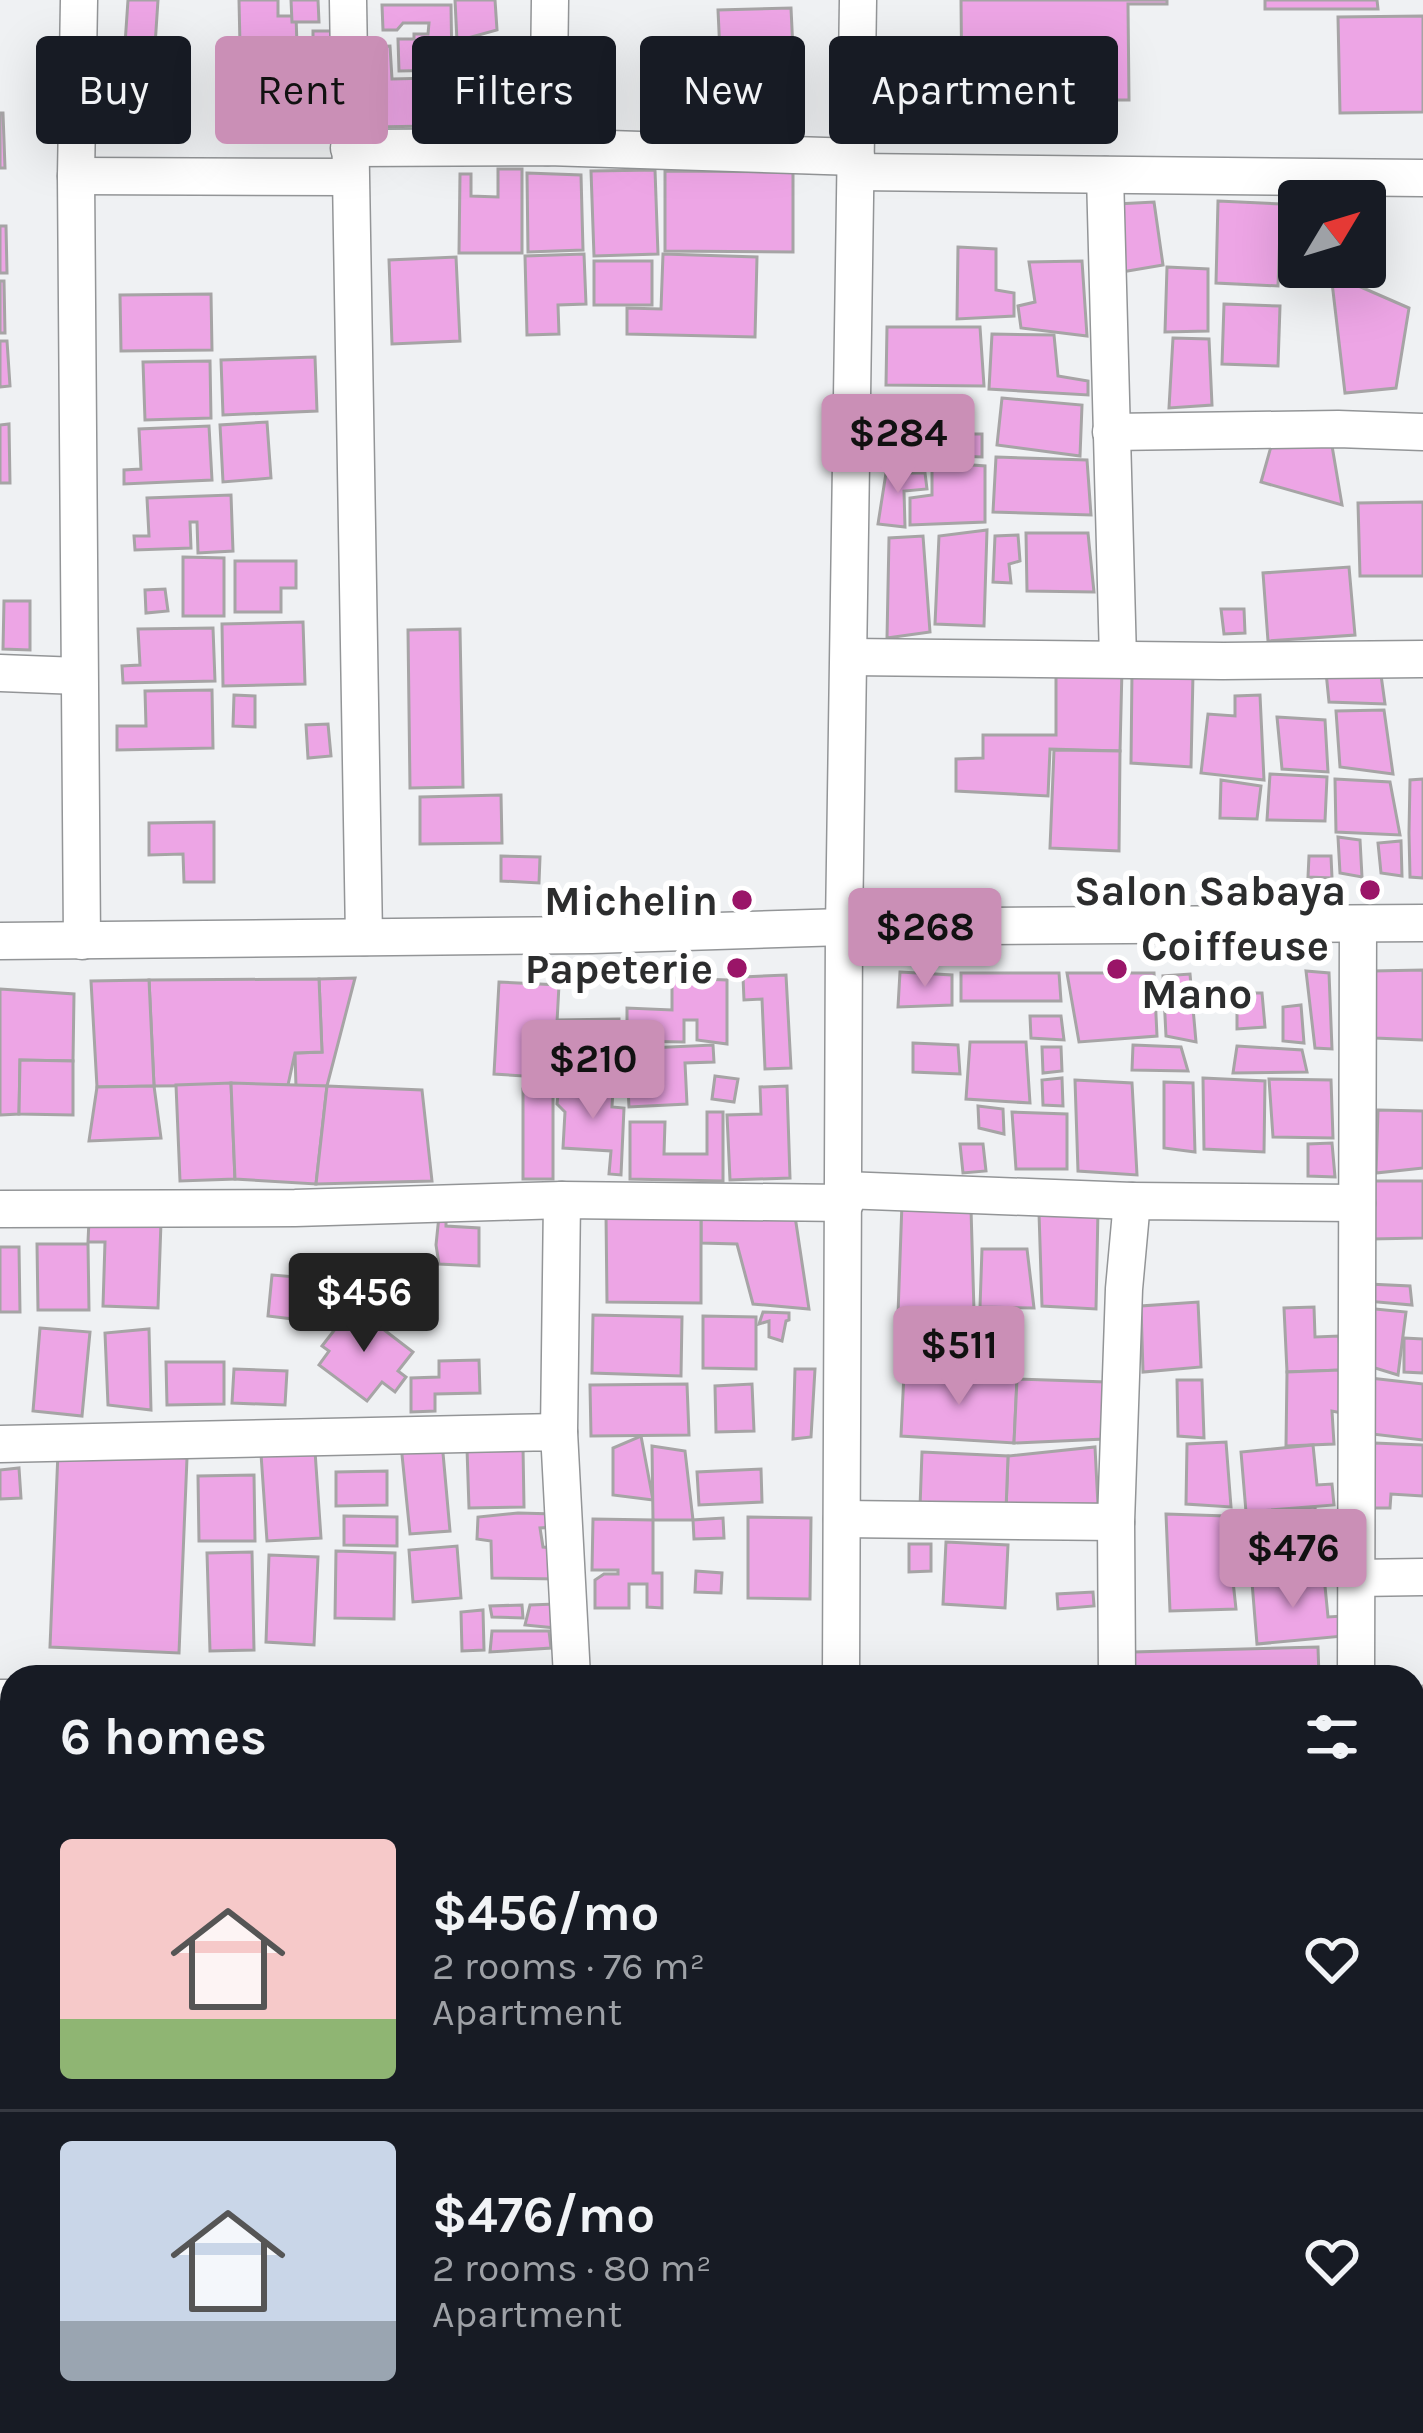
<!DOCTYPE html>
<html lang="en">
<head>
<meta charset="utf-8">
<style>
  body { margin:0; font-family:Karla,sans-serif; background:#20242c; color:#f1f3f6; height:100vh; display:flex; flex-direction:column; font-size:45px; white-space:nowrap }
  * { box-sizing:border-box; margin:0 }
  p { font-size:39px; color:#9ea1a6 }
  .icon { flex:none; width:66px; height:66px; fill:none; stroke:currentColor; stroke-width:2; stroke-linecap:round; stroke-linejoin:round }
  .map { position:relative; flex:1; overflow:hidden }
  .drawer { position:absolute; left:0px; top:1665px; width:1425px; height:768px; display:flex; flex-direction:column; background:#171b24; border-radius:36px 36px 0 0; box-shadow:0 12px 48px #0002 }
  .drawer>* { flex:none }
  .banner { position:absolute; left:36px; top:36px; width:1353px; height:108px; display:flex; gap:24px }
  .needle { width:78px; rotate:52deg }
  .tools { position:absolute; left:1278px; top:180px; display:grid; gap:24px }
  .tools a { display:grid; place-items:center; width:108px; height:108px; border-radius:12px; background:#171b24; box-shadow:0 12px 48px #0002; font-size:60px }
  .price { position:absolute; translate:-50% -102px; padding:0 27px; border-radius:12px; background:#ca8fb6; color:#111; font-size:39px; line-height:78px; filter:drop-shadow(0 3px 6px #0008) }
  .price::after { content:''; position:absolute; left:50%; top:72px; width:36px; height:27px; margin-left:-18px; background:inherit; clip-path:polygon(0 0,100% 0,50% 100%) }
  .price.selected { background:#222; color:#fff }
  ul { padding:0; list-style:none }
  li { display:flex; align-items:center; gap:36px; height:300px; padding:0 60px }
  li+li { border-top:3px solid #363941 }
  li span { display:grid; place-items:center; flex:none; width:336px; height:240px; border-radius:12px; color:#555 }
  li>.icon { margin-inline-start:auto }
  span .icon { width:144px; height:144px; fill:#fffc; stroke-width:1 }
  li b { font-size:51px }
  h2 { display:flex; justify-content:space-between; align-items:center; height:144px; padding:0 60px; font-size:51px }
  .tag { padding:0 42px; border-radius:12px; background:#171b24; box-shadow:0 12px 48px #0002; font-size:42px; line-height:108px }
  .tag.selected { background:#ca8fb6; color:#111 }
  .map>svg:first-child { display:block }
  .building { fill:#eda5e5; stroke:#a6a4a5; stroke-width:3 }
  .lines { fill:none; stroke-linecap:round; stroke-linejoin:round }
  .minor-casing { stroke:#939597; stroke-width:39 }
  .minor { stroke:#fff; stroke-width:36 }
  .poi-dot { fill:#9a1568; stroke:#fff; stroke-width:4.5 }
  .labels { text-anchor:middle; stroke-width:12; stroke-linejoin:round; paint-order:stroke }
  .poi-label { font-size:42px; font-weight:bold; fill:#2c2d2e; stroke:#fff; text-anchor:end }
</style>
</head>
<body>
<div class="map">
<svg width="1423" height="2433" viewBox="0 0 1423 2433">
  <rect width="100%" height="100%" fill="#eff1f3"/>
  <g class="building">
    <polygon points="128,0 158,0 154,61 124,59"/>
    <polygon points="239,0 278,0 278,16 296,16 297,45 240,45"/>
    <polygon points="291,0 318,0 319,22 292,22"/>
    <polygon points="455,0 495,0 497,30 457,41"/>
    <polygon points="961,0 1167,0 1167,4 1128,4 1129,100 962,100"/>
    <polygon points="1265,0 1377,0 1378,9 1265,9"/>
    <polygon points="382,5 451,5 452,70 399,71 398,39 414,39 414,34 428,34 429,23 403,23 397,30 383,30"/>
    <polygon points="791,8 794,71 721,74 718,10"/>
    <polygon points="1423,16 1423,112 1340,113 1338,17"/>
    <rect x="313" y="31" width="19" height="15"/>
    <polygon points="390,46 392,79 432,78 432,126 371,127 371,47"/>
    <polygon points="320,49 325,113 239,119 235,55"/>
    <polygon points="147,93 150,120 126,122 125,95"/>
    <polygon points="0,113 3,113 5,168 0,168"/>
    <polygon points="498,169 522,169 522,253 459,253 460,174 471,174 471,196 498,197"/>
    <polygon points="655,170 658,254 594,256 591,171"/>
    <polygon points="665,171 793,172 793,252 665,251"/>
    <polygon points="527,173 581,175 583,250 528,252"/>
    <polygon points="1218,201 1281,204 1278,286 1216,283"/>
    <polygon points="1154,202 1163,265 1116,273 1117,204"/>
    <polygon points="0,226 6,226 7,273 0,273"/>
    <polygon points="958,247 996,249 996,290 1014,293 1014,316 957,319"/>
    <polygon points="584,254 586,304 558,305 559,334 527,335 525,256"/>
    <polygon points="663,254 757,257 755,337 627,334 627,308 661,309"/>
    <polygon points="456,257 460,341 392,344 389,260"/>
    <rect x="594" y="261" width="58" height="44"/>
    <polygon points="1082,261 1087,336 1021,328 1018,306 1035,302 1029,262"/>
    <polygon points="1167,267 1208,269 1208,331 1165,332"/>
    <polygon points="1331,274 1409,308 1396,388 1345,393"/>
    <polygon points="0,281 4,281 5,333 0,333"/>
    <polygon points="211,294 212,350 121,351 120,295"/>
    <polygon points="1224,304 1280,306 1278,366 1222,364"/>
    <polygon points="887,327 980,327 984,386 886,385"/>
    <polygon points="992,334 1054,335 1058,376 1088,381 1088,395 989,389"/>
    <polygon points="1173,338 1209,339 1212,405 1169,408"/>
    <polygon points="0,341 7,341 10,386 0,387"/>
    <polygon points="315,357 317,411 223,415 221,360"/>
    <polygon points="210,361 211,418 145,420 143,362"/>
    <polygon points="1002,398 1082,405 1080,456 997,445"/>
    <polygon points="925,404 946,407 947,425 925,426"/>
    <polygon points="267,422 271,478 223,482 220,425"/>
    <polygon points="9,424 10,483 0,483 0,425"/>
    <polygon points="209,426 212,480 124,484 124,470 141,469 139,429"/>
    <polygon points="910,432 911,459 890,459 892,433"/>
    <polygon points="930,434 982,434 982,457 930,455"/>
    <polygon points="1330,434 1342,505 1261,482 1272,443"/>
    <polygon points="996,457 1087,460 1091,515 993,512"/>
    <polygon points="932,462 985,466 985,522 910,525 910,498 932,495"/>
    <polygon points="886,473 925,473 927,489 904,491 905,527 878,524"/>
    <polygon points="231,495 233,551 198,553 197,522 190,522 191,548 135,550 134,536 149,536 147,498"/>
    <polygon points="1423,502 1423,576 1360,576 1358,503"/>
    <polygon points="987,530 984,626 935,624 939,536"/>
    <polygon points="1026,533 1088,533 1094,592 1027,591"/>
    <polygon points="1018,535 1020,561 1009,564 1011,583 993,582 995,536"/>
    <polygon points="923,536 930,632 887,638 889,538"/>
    <polygon points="183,557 224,558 224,616 183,616"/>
    <polygon points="235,561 296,561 296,588 281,588 281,612 235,612"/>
    <polygon points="1349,567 1355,635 1268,641 1263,573"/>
    <polygon points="165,589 168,611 146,613 145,590"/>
    <polygon points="4,601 30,601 30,650 3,649"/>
    <polygon points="1221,609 1244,609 1245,633 1224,634"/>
    <polygon points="303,622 305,684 223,686 222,624"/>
    <polygon points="213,628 215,681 123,683 122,666 140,665 138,629"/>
    <polygon points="460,629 463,787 410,788 408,630"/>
    <polygon points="1056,666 1122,668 1120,751 1050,749 1048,796 956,791 956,759 983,758 983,735 1056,735"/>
    <polygon points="1132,672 1193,674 1191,767 1131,763"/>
    <polygon points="1326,672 1381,675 1385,704 1329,702"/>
    <polygon points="212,690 213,748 117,750 117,726 146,726 145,691"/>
    <polygon points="234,695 255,696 255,727 233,726"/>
    <polygon points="1260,695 1264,780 1201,773 1208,714 1235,716 1235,696"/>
    <polygon points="1384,710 1393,774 1340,767 1336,711"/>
    <polygon points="1277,717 1325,720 1328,772 1282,769"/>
    <polygon points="328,724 331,756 308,758 306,725"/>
    <polygon points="1054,750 1120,751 1119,851 1050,848"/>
    <polygon points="1270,774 1327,777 1325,821 1267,820"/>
    <polygon points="1335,779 1390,782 1400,835 1336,832"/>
    <polygon points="1423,779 1423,878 1410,877 1409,833 1410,780"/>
    <polygon points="1221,780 1261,786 1257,819 1220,818"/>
    <polygon points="501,795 502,843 420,844 420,797"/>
    <polygon points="214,822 214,882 184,882 183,854 149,855 149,823"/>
    <polygon points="1338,837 1360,840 1362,877 1340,873"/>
    <polygon points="1401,841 1402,876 1381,873 1378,843"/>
    <polygon points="501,856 540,857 539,883 501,881"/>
    <polygon points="1309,856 1331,856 1332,878 1308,877"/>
    <polygon points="1423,970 1423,1040 1375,1038 1373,971"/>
    <polygon points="1306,971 1329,973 1332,1049 1315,1048"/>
    <polygon points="900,972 952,975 952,1005 898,1007"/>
    <polygon points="961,973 1059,973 1061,1001 961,1001"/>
    <polygon points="1067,973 1154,973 1157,1036 1079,1042"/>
    <polygon points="1190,974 1196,1042 1166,1036 1163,976"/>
    <polygon points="786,975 791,1068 765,1069 762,999 744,1000 743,977"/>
    <polygon points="355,978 327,1086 296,1087 295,1053 322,1052 319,979"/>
    <polygon points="672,978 727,980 727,1044 697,1040 697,1020 684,1020 684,1042 627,1041 627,1008 672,1010"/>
    <polygon points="319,979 322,1052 295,1053 288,1085 154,1086 149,980"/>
    <polygon points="149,980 154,1086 97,1087 91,981"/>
    <polygon points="499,982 559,985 554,1078 494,1074"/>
    <polygon points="0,989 74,994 73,1061 20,1060 19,1114 0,1115"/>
    <polygon points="1237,993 1262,993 1265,1027 1237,1029"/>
    <polygon points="1301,1005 1304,1043 1283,1041 1283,1007"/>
    <polygon points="1030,1016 1061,1016 1064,1040 1031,1038"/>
    <polygon points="619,1019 620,1076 559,1077 558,1020"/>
    <polygon points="970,1042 1026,1042 1030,1103 966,1099"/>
    <polygon points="913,1043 958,1045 960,1074 913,1072"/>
    <polygon points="713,1045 714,1062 685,1063 687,1104 629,1107 626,1049"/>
    <polygon points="1133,1045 1181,1047 1188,1071 1132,1070"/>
    <polygon points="1237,1046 1302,1050 1307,1072 1233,1073"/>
    <polygon points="1042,1047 1061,1047 1062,1071 1043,1073"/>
    <polygon points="20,1060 73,1061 73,1115 19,1114"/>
    <polygon points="715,1076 738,1079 734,1102 712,1099"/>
    <polygon points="1062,1078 1063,1106 1043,1105 1042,1080"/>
    <polygon points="1203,1078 1265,1081 1264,1152 1204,1149"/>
    <polygon points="1269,1079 1331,1080 1333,1138 1273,1137"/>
    <polygon points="1075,1080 1132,1083 1137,1175 1078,1171"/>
    <polygon points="1164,1082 1193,1083 1195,1152 1164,1148"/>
    <polygon points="231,1083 235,1179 180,1181 176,1085"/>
    <polygon points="231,1083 327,1086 316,1184 235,1179"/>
    <polygon points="559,1085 613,1089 612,1107 624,1108 621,1175 609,1174 611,1151 563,1148 565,1112 557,1104"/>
    <polygon points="154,1086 161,1138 89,1141 97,1087"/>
    <polygon points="327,1086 422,1090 432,1181 316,1184"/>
    <polygon points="787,1086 790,1178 730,1180 727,1115 761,1114 760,1087"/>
    <rect x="523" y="1089" width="30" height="90"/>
    <polygon points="978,1106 1003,1109 1004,1134 979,1128"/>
    <polygon points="1378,1110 1423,1111 1423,1168 1376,1173"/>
    <polygon points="707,1112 723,1112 723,1181 630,1179 630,1122 665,1122 664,1154 707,1154"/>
    <polygon points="1012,1112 1067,1114 1067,1169 1016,1169"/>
    <polygon points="1332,1143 1335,1177 1308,1176 1308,1144"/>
    <polygon points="960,1144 983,1144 986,1171 963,1173"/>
    <polygon points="1369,1181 1423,1181 1423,1238 1371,1239"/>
    <polygon points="793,1203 809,1309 753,1304 737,1244 701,1243 701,1215"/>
    <polygon points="902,1203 971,1209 974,1311 898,1314"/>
    <polygon points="1098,1210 1096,1309 1042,1306 1039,1213"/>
    <polygon points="606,1214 701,1215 701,1303 607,1302"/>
    <polygon points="439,1216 446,1216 446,1226 479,1228 479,1266 439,1264 436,1245"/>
    <polygon points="89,1220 161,1222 158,1308 103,1306 105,1242 88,1242"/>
    <polygon points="37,1244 88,1244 89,1310 38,1310"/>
    <polygon points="0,1247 19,1247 20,1312 0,1312"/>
    <polygon points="982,1249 1027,1249 1034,1308 980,1307"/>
    <polygon points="272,1275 297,1277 293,1319 268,1316"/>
    <polygon points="1368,1284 1410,1286 1412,1305 1366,1301"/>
    <polygon points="1198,1302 1201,1367 1143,1372 1141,1306"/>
    <polygon points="353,1306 413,1352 398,1371 406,1377 395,1392 382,1382 367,1401 319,1365 329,1351 322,1346"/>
    <polygon points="1314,1307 1315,1337 1339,1336 1341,1370 1287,1372 1284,1308"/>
    <polygon points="1365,1308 1406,1312 1398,1375 1365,1365"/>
    <polygon points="763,1312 789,1313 789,1320 786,1321 782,1341 769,1337 769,1321 759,1324"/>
    <polygon points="593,1315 682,1317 681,1376 592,1373"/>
    <polygon points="703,1316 756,1317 756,1369 703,1368"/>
    <polygon points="1002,1318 1000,1367 977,1362 979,1319"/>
    <polygon points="40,1328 90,1332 82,1416 33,1411"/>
    <polygon points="149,1329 151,1410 108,1405 105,1333"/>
    <polygon points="1404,1338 1423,1339 1423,1373 1404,1372"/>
    <polygon points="479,1360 480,1393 435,1394 435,1411 411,1412 411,1378 439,1377 439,1361"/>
    <polygon points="166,1362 224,1362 224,1404 167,1405"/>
    <polygon points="234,1369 287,1371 285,1405 232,1403"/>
    <polygon points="795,1369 815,1369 811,1437 793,1439"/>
    <polygon points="1341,1370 1347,1414 1332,1411 1334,1444 1286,1446 1287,1372"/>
    <polygon points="904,1373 1017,1379 1014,1443 901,1436"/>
    <polygon points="1370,1378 1423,1384 1423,1440 1372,1434"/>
    <polygon points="1017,1379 1106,1382 1104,1439 1014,1443"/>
    <polygon points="1177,1380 1202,1380 1204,1438 1178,1436"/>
    <polygon points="687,1384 689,1435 591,1436 590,1385"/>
    <polygon points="752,1384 754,1431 716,1432 715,1386"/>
    <polygon points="641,1436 653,1500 613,1495 613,1448"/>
    <polygon points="442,1442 450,1531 410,1534 401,1445"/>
    <polygon points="1226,1442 1231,1507 1186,1504 1187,1444"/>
    <polygon points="1374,1443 1423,1445 1423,1496 1391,1494 1390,1508 1372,1508"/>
    <polygon points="1313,1445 1317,1485 1332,1484 1334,1505 1246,1512 1241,1452"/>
    <polygon points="652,1446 685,1451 693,1520 653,1520"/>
    <polygon points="523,1447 524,1507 469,1508 467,1449"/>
    <polygon points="1095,1447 1098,1506 1006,1510 1008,1456"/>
    <polygon points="315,1451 321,1538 267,1541 261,1454"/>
    <polygon points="58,1452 187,1458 179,1653 50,1647"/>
    <polygon points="922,1452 1008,1456 1006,1510 920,1507"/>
    <polygon points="19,1468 21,1498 0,1499 0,1470"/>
    <polygon points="761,1469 762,1502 699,1505 697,1472"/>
    <polygon points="387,1471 387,1505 336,1506 336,1472"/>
    <polygon points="254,1475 255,1541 199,1541 198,1476"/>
    <polygon points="1315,1507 1319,1548 1334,1547 1336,1567 1248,1575 1242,1514"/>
    <polygon points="518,1513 555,1514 557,1527 540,1528 543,1547 555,1548 558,1579 492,1578 491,1541 477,1539 478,1517"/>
    <polygon points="1166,1514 1226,1516 1236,1609 1170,1611"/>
    <polygon points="344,1516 397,1517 397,1546 344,1545"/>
    <polygon points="748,1517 811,1518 810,1599 748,1598"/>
    <polygon points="723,1518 724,1538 694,1539 693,1520"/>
    <polygon points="593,1519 653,1520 653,1573 662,1573 662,1608 647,1607 647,1584 629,1584 629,1608 595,1608 595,1580 604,1574 618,1574 618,1570 592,1570"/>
    <polygon points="946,1542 1008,1545 1005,1608 943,1604"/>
    <polygon points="909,1544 931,1544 931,1571 909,1572"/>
    <polygon points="457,1546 461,1598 413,1602 409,1550"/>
    <polygon points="336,1551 395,1553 394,1619 335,1618"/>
    <polygon points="252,1552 254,1650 210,1651 207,1553"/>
    <polygon points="269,1555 318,1557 314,1645 266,1642"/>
    <polygon points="696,1571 722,1573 721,1593 695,1592"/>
    <polygon points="1324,1576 1328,1617 1343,1616 1344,1636 1257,1644 1252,1582"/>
    <polygon points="1093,1592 1094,1606 1058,1609 1057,1594"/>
    <polygon points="555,1604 556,1628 525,1625 530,1605"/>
    <polygon points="522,1605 523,1618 492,1617 490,1606"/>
    <polygon points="483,1610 484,1650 462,1651 461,1612"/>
    <polygon points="492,1631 549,1631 551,1648 490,1652"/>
    <polygon points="1318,1647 1319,1677 1134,1677 1133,1652"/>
    <rect x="664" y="1669" width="100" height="8"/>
    <polygon points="1423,1686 1423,1727 1413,1727 1413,1687"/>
    <polygon points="1413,1727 1423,1727 1423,1800 1413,1801"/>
    <polygon points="12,1749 12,1898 0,1898 0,1750"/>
    <rect x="1413" y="1879" width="10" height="54"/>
    <polygon points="1423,1945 1423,2000 1413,2001 1413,1946"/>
    <rect x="0" y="1985" width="12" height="56"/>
    <rect x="1413" y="2009" width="10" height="62"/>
    <rect x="0" y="2088" width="12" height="48"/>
    <rect x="1413" y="2289" width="10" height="119"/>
    <polygon points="474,2421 488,2421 490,2433 461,2433 460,2423"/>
  </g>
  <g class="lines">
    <defs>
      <g id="minor">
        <polyline points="79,0 76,176 82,941"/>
        <polyline points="348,0 364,937"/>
        <polyline points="548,147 550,0"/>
        <polyline points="349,148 548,147 856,157"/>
        <polyline points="856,172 1423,178"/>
        <polyline points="1105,175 1118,659"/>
        <polyline points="76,176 349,177"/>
        <polyline points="1111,432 1338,429 1423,432"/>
        <polyline points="849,657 1223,661 1423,659"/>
        <polyline points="0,673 79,676"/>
        <polyline points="0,941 592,935 844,927 1423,923"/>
        <polyline points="844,1190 1132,1201"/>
        <polyline points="0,1209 295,1208 562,1200 845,1203"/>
        <polyline points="559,1432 562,1200"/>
        <polyline points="0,1444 559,1432 572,1677"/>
        <polyline points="842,1519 1116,1522"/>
        <polyline points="1356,1578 1423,1577"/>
        <polyline points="841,1677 844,927 858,0"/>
        <polyline points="1117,1677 1116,1522 1124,1289 1132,1201 1357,1203"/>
        <polyline points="1356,1677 1358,924"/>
        <polyline points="0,1698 12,1698"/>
        <polyline points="0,1975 12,1975"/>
        <polyline points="1413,2183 1423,2183"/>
        <polyline points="0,2199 12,2199"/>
        <polyline points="587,2421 588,2433"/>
        <polyline points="850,2421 850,2433"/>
        <polyline points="1125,2421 1125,2433"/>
      </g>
    </defs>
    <use href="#minor" class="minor-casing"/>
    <use href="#minor" class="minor"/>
  </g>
  <g class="poi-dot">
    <circle cx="1370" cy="890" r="12"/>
    <circle cx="742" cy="900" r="12"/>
    <circle cx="737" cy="968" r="12"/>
    <circle cx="1117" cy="969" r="12"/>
  </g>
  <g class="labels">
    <g class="poi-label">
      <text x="1346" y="905">Salon Sabaya</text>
      <text x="718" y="915">Michelin</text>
      <text x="1141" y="960" text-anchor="start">Coiffeuse<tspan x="1141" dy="48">Mano</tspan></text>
      <text x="713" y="983">Papeterie</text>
    </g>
  </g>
</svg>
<div class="tools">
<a><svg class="needle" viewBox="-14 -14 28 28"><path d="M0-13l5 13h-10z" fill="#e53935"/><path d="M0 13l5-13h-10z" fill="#9ea1a6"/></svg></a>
</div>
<b class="price" style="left:898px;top:496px">$284</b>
<b class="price" style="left:925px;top:990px">$268</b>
<b class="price" style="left:593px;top:1122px">$210</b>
<b class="price selected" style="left:364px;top:1355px">$456</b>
<b class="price" style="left:959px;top:1408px">$511</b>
<b class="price" style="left:1293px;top:1611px">$476</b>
<div class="banner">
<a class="tag">Buy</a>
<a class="tag selected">Rent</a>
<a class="tag">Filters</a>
<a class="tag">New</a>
<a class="tag">Apartment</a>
</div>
<section class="drawer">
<h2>6 homes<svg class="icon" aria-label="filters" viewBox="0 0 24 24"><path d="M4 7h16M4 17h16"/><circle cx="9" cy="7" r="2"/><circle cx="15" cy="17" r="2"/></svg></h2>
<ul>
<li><span style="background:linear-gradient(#f6c9c9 75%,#8fb573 0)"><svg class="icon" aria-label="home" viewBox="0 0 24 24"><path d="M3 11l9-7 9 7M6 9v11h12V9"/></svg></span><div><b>$456/mo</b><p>2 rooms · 76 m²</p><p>Apartment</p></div><svg class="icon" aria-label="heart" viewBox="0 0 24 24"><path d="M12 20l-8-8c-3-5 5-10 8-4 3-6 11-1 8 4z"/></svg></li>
<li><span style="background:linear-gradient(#c9d6e8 75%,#9aa5b1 0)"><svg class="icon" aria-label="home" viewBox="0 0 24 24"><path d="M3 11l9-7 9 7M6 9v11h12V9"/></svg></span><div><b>$476/mo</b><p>2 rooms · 80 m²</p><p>Apartment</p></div><svg class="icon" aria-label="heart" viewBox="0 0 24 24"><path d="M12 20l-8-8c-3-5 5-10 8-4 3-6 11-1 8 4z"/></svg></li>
</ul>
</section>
</div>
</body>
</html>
